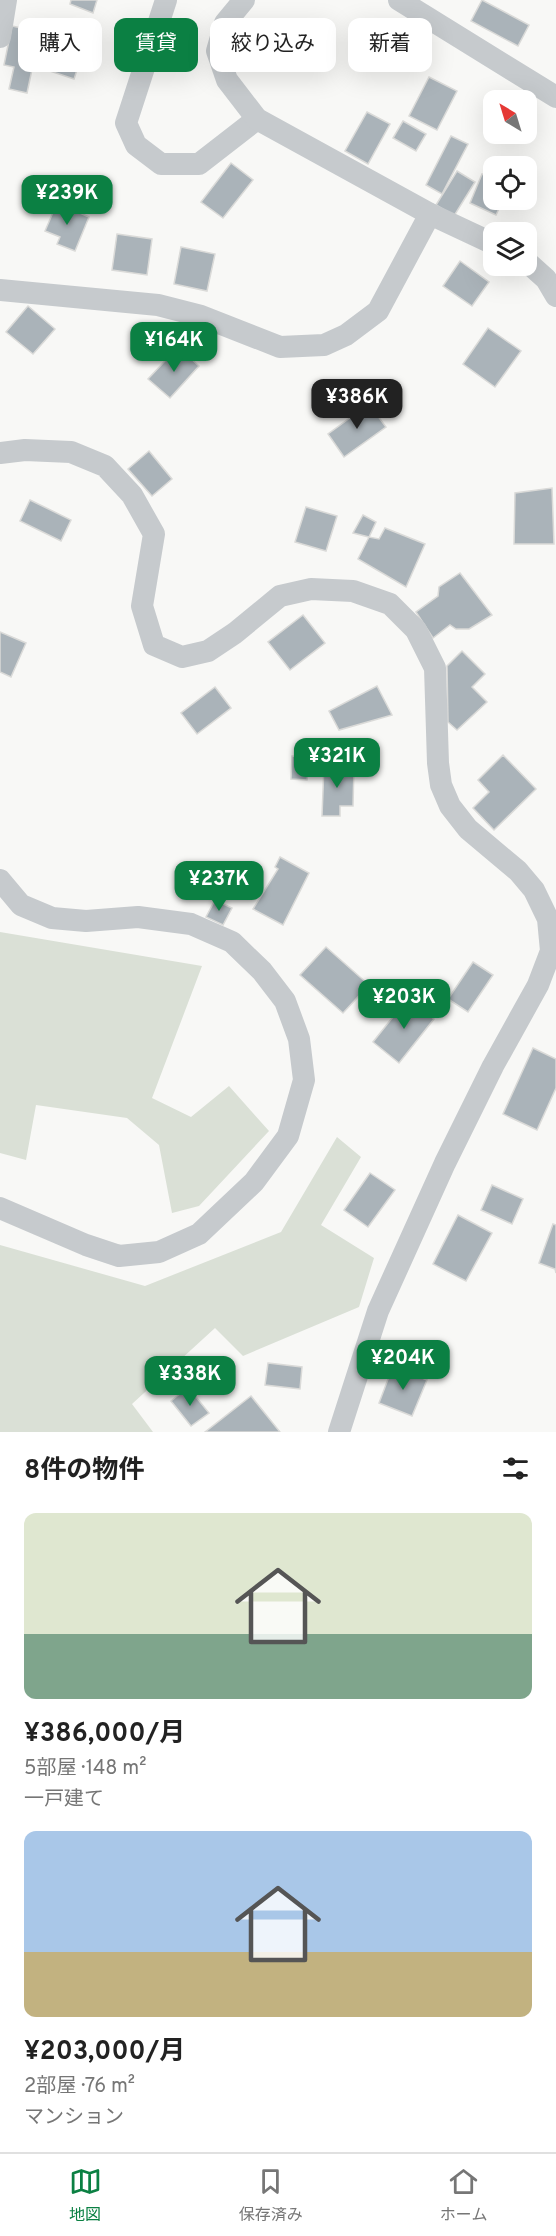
<!DOCTYPE html>
<html lang="ja">
<head>
<meta charset="utf-8">
<style>
  body { margin:0; font-family:Overpass,"Noto Sans JP",sans-serif; background:#f6f6f6; color:#222; height:100vh; display:flex; flex-direction:column; font-size:22px; white-space:nowrap }
  * { box-sizing:border-box; margin:0 }
  p { font-size:20px; color:#767676 }
  .icon { flex:none; width:33px; height:33px; fill:none; stroke:currentColor; stroke-width:2; stroke-linecap:round; stroke-linejoin:round }
  .map { position:relative; height:1432px; overflow:hidden }
  .sheet { display:flex; flex-direction:column; background:#fff; flex:1 }
  .sheet>* { flex:none }
  .banner { position:absolute; left:18px; top:18px; width:520px; height:54px; display:flex; gap:12px }
  .needle { width:39px; rotate:322deg }
  .tools { position:absolute; left:483px; top:90px; display:grid; gap:12px }
  .tools a { display:grid; place-items:center; width:54px; height:54px; border-radius:12px; background:#fff; box-shadow:0 6px 24px #0002; font-size:30px }
  .price { position:absolute; translate:-50% -51px; padding:0 14px; border-radius:12px; background:#0b8043; color:#fff; font-size:20px; line-height:39px; filter:drop-shadow(0 2px 3px #0008) }
  .price::after { content:''; position:absolute; left:50%; top:36px; width:18px; height:14px; margin-left:-9px; background:inherit; clip-path:polygon(0 0,100% 0,50% 100%) }
  .price.current { background:#222; color:#fff }
  ul { padding:0; list-style:none }
  li { display:grid; align-content:center; gap:12px; height:318px; padding:0 24px }
  li span { display:grid; place-items:center; height:186px; border-radius:12px; color:#555 }
  li>.icon { margin-inline-start:auto }
  span .icon { width:108px; height:108px; fill:#fffc; stroke-width:1 }
  li b { font-size:26px }
  h2 { display:flex; justify-content:space-between; align-items:center; height:72px; padding:0 24px; font-size:26px }
  .tag { padding:0 21px; border-radius:12px; background:#fff; box-shadow:0 6px 24px #0002; font-size:21px; line-height:54px }
  .tag.current { background:#0b8043; color:#fff }
  .menu { display:flex; justify-content:space-around; align-items:center; height:84px; border-top:2px solid #e0e0e0; background:#fff; font-size:16px; color:#767676 }
  .menu a { display:grid; justify-items:center; gap:3px }
  .menu .current { color:#0b8043 }
  .map>svg:first-child { display:block }
  .green { fill:#dae0d6 }
  .building { fill:#aab3b9; stroke:#dadad8; stroke-width:1.5 }
  .lines { fill:none; stroke-linecap:round; stroke-linejoin:round }
  .minor { stroke:#c6cacd; stroke-width:22 }
</style>
</head>
<body>
<div class="map">
<svg width="556" height="1432" viewBox="0 0 556 1432">
  <rect width="100%" height="100%" fill="#f8f8f6"/>
  <g class="green">
    <polygon points="0,932 202,966 152,1098 191,1117 229,1086 269,1131 199,1206 172,1213 159,1145 127,1118 36,1105 26,1160 0,1153"/>
    <polygon points="337,1137 361,1157 321,1225 374,1258 359,1307 243,1356 215,1328 132,1404 153,1432 0,1432 0,1245 145,1286 281,1232"/>
  </g>
  <g class="building">
    <polygon points="71,0 97,0 93,13 70,4"/>
    <polygon points="482,0 529,25 518,46 471,21"/>
    <polygon points="12,26 40,32 27,93 9,89 14,67 4,65"/>
    <polygon points="64,32 87,40 74,79 50,71"/>
    <polygon points="429,77 457,91 437,130 409,116"/>
    <polygon points="367,112 390,124 368,164 345,151"/>
    <polygon points="403,121 426,134 416,151 393,138"/>
    <polygon points="451,136 468,144 442,194 426,185"/>
    <polygon points="231,163 253,180 223,218 201,202"/>
    <polygon points="457,171 475,182 454,216 436,205"/>
    <polygon points="482,174 494,179 494,200 503,200 496,215 470,203"/>
    <polygon points="57,203 89,217 75,251 57,244 60,237 45,231"/>
    <polygon points="117,234 152,239 147,275 112,270"/>
    <polygon points="181,247 215,254 207,291 174,284"/>
    <polygon points="460,261 489,282 472,306 443,286"/>
    <polygon points="28,306 55,329 33,354 6,332"/>
    <polygon points="488,328 521,351 495,387 463,364"/>
    <polygon points="178,347 199,366 170,398 148,379"/>
    <polygon points="369,404 386,427 344,457 328,434"/>
    <polygon points="149,451 172,479 152,496 128,469"/>
    <polygon points="552,488 554,544 514,544 515,493"/>
    <polygon points="30,500 71,520 61,541 20,521"/>
    <polygon points="306,507 337,516 326,551 295,542"/>
    <polygon points="363,515 376,522 369,537 353,533"/>
    <polygon points="385,528 425,544 406,587 358,559 369,537 379,539"/>
    <polygon points="460,573 492,615 469,629 456,629 450,625 433,638 416,612 438,596 439,587"/>
    <polygon points="303,615 325,643 290,670 268,642"/>
    <polygon points="0,632 26,643 11,677 0,672"/>
    <polygon points="462,651 485,674 472,687 487,702 457,730 448,722 447,666"/>
    <polygon points="377,686 392,715 339,730 329,711"/>
    <polygon points="215,687 231,708 197,734 181,713"/>
    <polygon points="503,755 536,789 494,830 473,808 489,792 478,780"/>
    <polygon points="292,756 310,757 307,780 291,779"/>
    <polygon points="324,765 354,766 353,806 340,806 340,816 322,816"/>
    <polygon points="280,857 309,873 283,925 253,909 278,869 275,867"/>
    <polygon points="215,900 232,908 223,925 206,917"/>
    <polygon points="326,947 369,985 343,1013 300,975"/>
    <polygon points="473,962 493,975 468,1012 448,999"/>
    <polygon points="408,998 434,1019 399,1063 373,1042"/>
    <polygon points="533,1048 556,1059 556,1088 537,1130 503,1114"/>
    <polygon points="370,1173 395,1190 368,1227 344,1210"/>
    <polygon points="492,1185 523,1199 512,1224 481,1210"/>
    <polygon points="458,1215 492,1233 466,1281 433,1264"/>
    <polygon points="553,1224 556,1225 556,1273 555,1269 539,1263"/>
    <polygon points="268,1363 302,1367 300,1389 265,1385"/>
    <polygon points="393,1366 427,1380 412,1416 379,1403"/>
    <polygon points="188,1387 209,1413 191,1426 171,1401"/>
    <polygon points="251,1396 280,1432 205,1432"/>
  </g>
  <g class="lines">
    <g class="minor">
      <polyline points="166,0 126,123 136,145 161,164 199,164 257,119"/>
      <polyline points="244,0 225,23 217,51 227,80 257,119 430,214 494,244"/>
      <polyline points="399,0 556,97"/>
      <polyline points="0,37 6,0"/>
      <polyline points="526,261 546,279 556,296"/>
      <polyline points="0,290 158,305 201,316 280,347 324,345 346,335 378,311 430,214"/>
      <polyline points="0,453 25,450 71,452 105,466 132,495 154,534 142,606 154,645 182,657 208,651 235,633 280,596 311,589 353,591 390,604 416,630 435,668 438,763 441,785 450,806 468,829 518,871 534,890 548,919 551,951 538,985 493,1066 445,1163 378,1311 339,1432"/>
      <polyline points="0,880 21,905 52,918 86,921 138,917 191,924 232,942 262,971 285,1001 299,1039 304,1080 288,1136 254,1182 199,1234 159,1252 119,1256 86,1245 0,1208"/>
    </g>
  </g>
</svg>
<div class="tools">
<a><svg class="needle" viewBox="-14 -14 28 28"><path d="M0-13l5 13h-10z" fill="#e53935"/><path d="M0 13l5-13h-10z" fill="#767676"/></svg></a>
<a><svg class="icon" aria-label="locate" viewBox="0 0 24 24"><circle cx="12" cy="12" r="6"/><path d="M12 2v4M12 18v4M2 12h4M18 12h4"/></svg></a>
<a><svg class="icon" aria-label="layers" viewBox="0 0 24 24"><path d="M12 4l9 5-9 5-9-5zM3 14l9 5 9-5"/></svg></a>
</div>
<b class="price" style="left:67px;top:226px">¥239K</b>
<b class="price" style="left:174px;top:373px">¥164K</b>
<b class="price current" style="left:357px;top:430px">¥386K</b>
<b class="price" style="left:337px;top:789px">¥321K</b>
<b class="price" style="left:219px;top:912px">¥237K</b>
<b class="price" style="left:404px;top:1030px">¥203K</b>
<b class="price" style="left:403px;top:1391px">¥204K</b>
<b class="price" style="left:190px;top:1407px">¥338K</b>
<div class="banner">
<a class="tag">購入</a>
<a class="tag current">賃貸</a>
<a class="tag">絞り込み</a>
<a class="tag">新着</a>
</div>
</div>
<section class="sheet">
<h2>8件の物件<svg class="icon" aria-label="filters" viewBox="0 0 24 24"><path d="M4 7h16M4 17h16"/><circle cx="9" cy="7" r="2"/><circle cx="15" cy="17" r="2"/></svg></h2>
<ul>
<li><span style="background:linear-gradient(#dfe7d0 65%,#7fa58c 0)"><svg class="icon" aria-label="home" viewBox="0 0 24 24"><path d="M3 11l9-7 9 7M6 9v11h12V9"/></svg></span><div><b>¥386,000/月</b><p>5部屋 · 148 m²</p><p>一戸建て</p></div></li>
<li><span style="background:linear-gradient(#a9c7e8 65%,#c2b280 0)"><svg class="icon" aria-label="home" viewBox="0 0 24 24"><path d="M3 11l9-7 9 7M6 9v11h12V9"/></svg></span><div><b>¥203,000/月</b><p>2部屋 · 76 m²</p><p>マンション</p></div></li>
</ul>
</section>
<nav class="menu">
<a class="current"><svg class="icon" aria-label="map" viewBox="0 0 24 24"><path d="M3 6l6-2 6 2 6-2v14l-6 2-6-2-6 2zM9 4v14M15 6v14"/></svg>地図</a>
<a><svg class="icon" aria-label="saved" viewBox="0 0 24 24"><path d="M7 4h10v16l-5-4-5 4z"/></svg>保存済み</a>
<a><svg class="icon" aria-label="home" viewBox="0 0 24 24"><path d="M3 11l9-7 9 7M6 9v11h12V9"/></svg>ホーム</a>
</nav>
</body>
</html>
